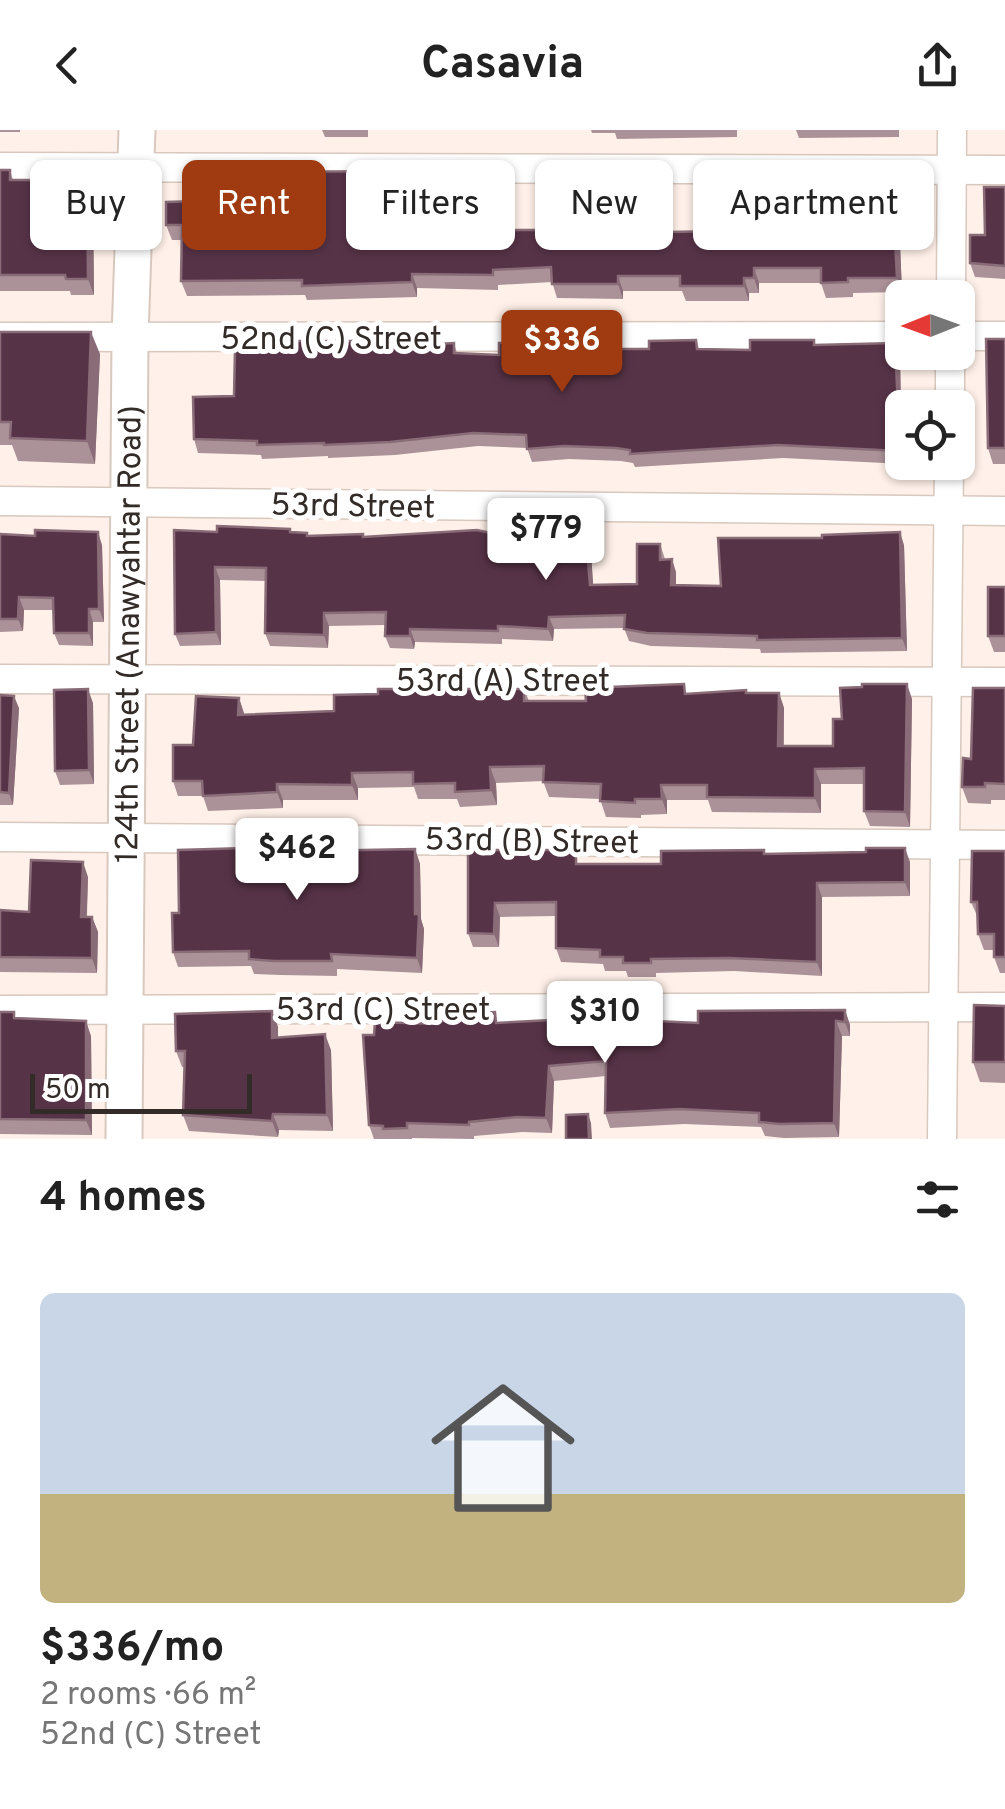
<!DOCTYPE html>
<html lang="en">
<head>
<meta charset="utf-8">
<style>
  body { margin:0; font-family:Overpass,sans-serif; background:#f6f6f6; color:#222; height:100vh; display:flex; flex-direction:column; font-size:38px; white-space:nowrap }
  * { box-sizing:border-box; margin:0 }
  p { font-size:32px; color:#767676 }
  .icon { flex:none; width:55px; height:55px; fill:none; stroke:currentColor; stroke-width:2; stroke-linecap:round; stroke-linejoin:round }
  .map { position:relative; height:1009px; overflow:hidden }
  .panel { display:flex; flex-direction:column; background:#fff; flex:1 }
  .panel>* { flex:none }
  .hud { position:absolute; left:30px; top:30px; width:945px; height:90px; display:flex; gap:20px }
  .needle { width:65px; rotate:269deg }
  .buttons { position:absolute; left:885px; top:150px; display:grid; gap:20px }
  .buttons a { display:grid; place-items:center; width:90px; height:90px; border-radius:15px; background:#fff; box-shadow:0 2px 8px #0004; font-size:50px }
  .scale { position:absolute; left:30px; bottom:25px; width:222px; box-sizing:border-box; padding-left:10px; border:5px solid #322b28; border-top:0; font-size:28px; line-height:35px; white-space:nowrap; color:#322b28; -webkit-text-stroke:8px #fff; paint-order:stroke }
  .price { position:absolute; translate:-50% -85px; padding:0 22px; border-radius:10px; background:#fff; color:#222; font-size:32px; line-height:65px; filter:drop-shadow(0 2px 5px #0008) }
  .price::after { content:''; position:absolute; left:50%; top:60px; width:30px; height:22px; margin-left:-15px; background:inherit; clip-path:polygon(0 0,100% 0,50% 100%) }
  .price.on { background:#a03b11; color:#fff }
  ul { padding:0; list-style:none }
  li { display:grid; align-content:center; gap:20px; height:530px; padding:0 40px }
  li+li { border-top:2px solid #e0e0e0 }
  li span { display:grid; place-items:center; height:310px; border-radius:15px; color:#555 }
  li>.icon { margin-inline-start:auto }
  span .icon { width:180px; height:180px; fill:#fffc; stroke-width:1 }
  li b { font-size:42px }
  h2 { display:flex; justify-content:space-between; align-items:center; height:120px; padding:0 40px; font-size:42px }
  .tag { padding:0 35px; border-radius:15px; background:#fff; box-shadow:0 2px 8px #0004; font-size:35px; line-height:90px }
  .tag.on { background:#a03b11; color:#fff }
  header { display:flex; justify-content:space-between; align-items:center; height:130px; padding:0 40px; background:#fff; font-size:45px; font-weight:700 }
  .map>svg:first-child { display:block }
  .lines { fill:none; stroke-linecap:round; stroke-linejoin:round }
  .minor-casing { stroke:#d8c8be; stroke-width:31 }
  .tertiary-casing { stroke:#d8c8be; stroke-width:39 }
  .minor { stroke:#fff; stroke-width:28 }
  .tertiary { stroke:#fff; stroke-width:35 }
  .wall { fill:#ab9298 }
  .shaded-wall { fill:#896c78 }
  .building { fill:#573347; stroke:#896c78; stroke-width:2.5 }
  .labels { text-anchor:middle; stroke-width:10; stroke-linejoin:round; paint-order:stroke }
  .street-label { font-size:32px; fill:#322b28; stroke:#fff }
</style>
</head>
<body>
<header><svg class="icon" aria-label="back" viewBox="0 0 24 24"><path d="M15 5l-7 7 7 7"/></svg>Casavia<svg class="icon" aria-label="share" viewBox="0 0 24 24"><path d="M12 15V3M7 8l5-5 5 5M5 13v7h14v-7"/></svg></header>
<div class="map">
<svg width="1005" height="1009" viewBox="0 0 1005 1009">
  <rect width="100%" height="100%" fill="#fff1e9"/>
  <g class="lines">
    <defs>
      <g id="minor">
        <polyline points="0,37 1005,40"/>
        <polyline points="951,168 952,0"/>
        <polyline points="958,206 1005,206"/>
        <polyline points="0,207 902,206"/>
        <polyline points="950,278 950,222"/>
        <polyline points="0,371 1005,381"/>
        <polyline points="0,549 1005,552"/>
        <polyline points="0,707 1005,715"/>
        <polyline points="0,880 1005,877"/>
        <polyline points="942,1009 949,332"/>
      </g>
      <g id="tertiary">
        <path id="s1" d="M124,1009L130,208L137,0"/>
      </g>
    </defs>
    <use href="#minor" class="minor-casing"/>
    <use href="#tertiary" class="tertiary-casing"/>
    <use href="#minor" class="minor"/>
    <use href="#tertiary" class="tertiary"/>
  </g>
  <g class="wall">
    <rect x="0" y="0" width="20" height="2"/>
    <polygon points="322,0 368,0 368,7 325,7"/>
    <polygon points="591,0 737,0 737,7 617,9 615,3 592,3"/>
    <polygon points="796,0 899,0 899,7 799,8"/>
    <polygon points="0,40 10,40 13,50 93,66 94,165 71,165 70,161 0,161"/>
    <polygon points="410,41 413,50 506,61 506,100 583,100 641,54 643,58 670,73 670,102 728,101 744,61 816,47 817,51 892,50 898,65 902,162 853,163 853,167 826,168 821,153 759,153 759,163 749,163 749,171 686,171 682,161 623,161 623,169 557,168 552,152 498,155 498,160 417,158 417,167 307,170 305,165 187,166 181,151 182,110 172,110 166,95 201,71 240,49"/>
    <polygon points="1005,57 1005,149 975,147 970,133 985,105"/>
    <polygon points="0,202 100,224 95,334 18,331 12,315 0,315"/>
    <polygon points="1005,209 1005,334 993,334 988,318"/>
    <polygon points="696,210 699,219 750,220 816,215 895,213 900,227 902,332 904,334 783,328 635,337 633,333 621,331 569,329 532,332 527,318 478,316 395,325 328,328 328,326 262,329 261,325 198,323 194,309 234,266 260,221 454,213 457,223 499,225 601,219 649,219"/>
    <polygon points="585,396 590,408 593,455 637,454 660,414 665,429 676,442 676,455 721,456 904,415 907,521 761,523 760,519 651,516 629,511 624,498 554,499 553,511 502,509 502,514 415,512 414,519 390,518 385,506 385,495 329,496 328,518 270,516 265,503 266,451 220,450 221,515 180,516 175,504 217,402 291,402 308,406 364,407 500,405 548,403"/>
    <polygon points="0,404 102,415 104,492 93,492 93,516 59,515 54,503 53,480 24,480 23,501 0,502"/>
    <polygon points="1005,457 1005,522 994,522 988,506"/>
    <polygon points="1005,558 1005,670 991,670 991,674 968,673 962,657 971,629"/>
    <polygon points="524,559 529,571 586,571 688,564 779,563 784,578 784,616 833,616 842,589 912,569 910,697 870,696 864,681 864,654 821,654 821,683 712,682 708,670 667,670 667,684 641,685 641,688 606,687 600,669 549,667 543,651 496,653 497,675 460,677 457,669 418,669 414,657 358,658 358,670 283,670 283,678 208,681 203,666 178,666 173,651 193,615 239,568 244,585 334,581"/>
    <polygon points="0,565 19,578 13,675 0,675"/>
    <polygon points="93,573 94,654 60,655 55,641"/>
    <polygon points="311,716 313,721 415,719 420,734 421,789 424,799 422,843 337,839 337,846 280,845 254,844 251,836 178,837 173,822 179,783"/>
    <polygon points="468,720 581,734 661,734 765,724 910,732 910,766 822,767 822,846 734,841 656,843 656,847 628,847 626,841 605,841 603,834 561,832 556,818 556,786 500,787 499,817 473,817 468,803"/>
    <polygon points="1005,721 1005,843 1000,843 994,827 994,820 984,820 978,804 978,788 971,772"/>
    <polygon points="88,747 87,787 92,787 98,802 97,843 0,842 0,780 29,782"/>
    <polygon points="1005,876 1005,953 980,952 973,932"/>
    <polygon points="845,880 850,895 850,906 842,906 839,1007 784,1008 765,1006 761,997 684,994 610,998 605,983 606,946 554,951 552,1003 522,1002 474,1006 474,1009 412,1008 412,1009 374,1009 369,995 374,905 458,891 499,893 698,893"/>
    <polygon points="272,881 278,897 278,908 331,920 333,1001 279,1000 278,1007 189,1001 183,985 185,937 182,937 176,921"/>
    <polygon points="0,882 16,888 91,906 92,1005 0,1004"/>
  </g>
  <g class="shaded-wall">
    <polygon points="500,46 506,61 507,115 501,100"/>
    <polygon points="87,50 93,66 94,165 88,149"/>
    <polygon points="892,50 898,65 902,162 897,148"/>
    <polygon points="664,58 670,73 670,116 665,102"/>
    <polygon points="754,138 759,153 759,163 754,148"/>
    <polygon points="412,144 417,158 417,167 412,152"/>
    <polygon points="618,146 623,161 623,169 618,154"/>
    <polygon points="744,148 749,163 749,171 744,156"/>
    <polygon points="91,202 100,224 95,334 87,311"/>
    <polygon points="895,213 900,227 902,329 900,321"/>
    <polygon points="585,396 590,408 594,467 590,455"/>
    <polygon points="98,402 102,415 104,492 99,479"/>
    <polygon points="900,402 904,415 907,521 902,508"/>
    <polygon points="672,429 676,442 676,468 671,455"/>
    <polygon points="215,437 220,450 221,515 216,502"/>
    <polygon points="19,467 24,480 23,501 18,489"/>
    <polygon points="89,479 93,492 93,516 89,503"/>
    <polygon points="324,483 329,496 328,518 324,505"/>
    <polygon points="549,487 554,499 553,511 548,499"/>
    <polygon points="410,499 415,512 414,519 410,506"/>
    <polygon points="907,554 912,569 910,697 905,682"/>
    <polygon points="88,559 93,573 94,654 89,640"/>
    <polygon points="779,563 784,578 783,631 778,616"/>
    <polygon points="14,566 19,578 13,675 9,663"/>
    <polygon points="239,568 244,583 244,600 238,585"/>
    <polygon points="490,637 496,653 497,675 491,660"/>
    <polygon points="815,639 821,654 821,683 815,668"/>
    <polygon points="352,643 358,658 358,670 352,655"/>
    <polygon points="277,654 283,670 283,678 277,662"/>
    <polygon points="661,655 667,670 667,684 662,669"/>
    <polygon points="905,718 910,732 910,766 905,752"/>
    <polygon points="415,719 420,734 421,789 424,799 422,843 417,828"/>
    <polygon points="83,732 88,747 86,802 81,787"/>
    <polygon points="817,753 822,767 822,846 817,832"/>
    <polygon points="495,773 500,787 499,817 494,804"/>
    <polygon points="92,787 98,802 97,843 92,828"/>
    <polygon points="845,880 850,895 850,906 845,892"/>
    <polygon points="272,881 278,897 278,924 272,908"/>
    <polygon points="86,891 91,906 92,1005 86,990"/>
    <polygon points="836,891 842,906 839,1007 834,993"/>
    <polygon points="325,904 331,920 333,1001 327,985"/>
    <polygon points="549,936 554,951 552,1003 546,988"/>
    <polygon points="273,984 279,1000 278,1007 272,991"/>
    <polygon points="588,984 591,993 592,1009 589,1009"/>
  </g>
  <g class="building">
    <polygon points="0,40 10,40 10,50 87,50 88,149 66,149 65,145 0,145"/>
    <polygon points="410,41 410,50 500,46 501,100 583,100 581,55 641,54 641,58 664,58 665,102 728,101 727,61 744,61 744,49 816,47 816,51 892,50 897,148 848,148 848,152 821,153 821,138 754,138 754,148 744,148 744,156 680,156 680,146 618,146 618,154 552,154 551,137 493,140 493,145 412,144 412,152 302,156 302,150 181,151 182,95 166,95 166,72 201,71 200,50 240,49 240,42"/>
    <polygon points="984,57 1005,57 1005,136 970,133 970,105 985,105"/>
    <polygon points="0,202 91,202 87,311 10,308 11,292 0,292"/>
    <polygon points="986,209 1005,209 1005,318 988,318"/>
    <polygon points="696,210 697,219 750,220 750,210 814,210 814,215 895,213 900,321 778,315 630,324 630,320 616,318 564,316 527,319 526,305 473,303 390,312 324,315 324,313 257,315 257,311 194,309 193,267 234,266 235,220 260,221 260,211 435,211 435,214 454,213 454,223 499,225 499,213 598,212 598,219 649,219 649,211"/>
    <polygon points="217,396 290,399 290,402 307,403 307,406 363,404 363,407 477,400 500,405 548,403 548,398 585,396 590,455 637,454 637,414 660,414 660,430 672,429 671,455 721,456 718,408 822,408 822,405 900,402 902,508 757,510 757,506 647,503 624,499 625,485 549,487 548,499 498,496 498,501 410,499 410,506 385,506 386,482 324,483 324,505 265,503 266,438 215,437 216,502 175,504 174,400 217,402"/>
    <polygon points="35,400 98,402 99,479 89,479 89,503 54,503 53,468 19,467 18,489 0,489 0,404 35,406"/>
    <rect x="988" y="457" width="17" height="49"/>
    <polygon points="684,554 685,564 746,560 746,563 779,563 778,616 833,616 833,589 842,589 840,558 862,557 862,554 907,554 905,682 864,681 864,638 815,639 815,668 707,667 707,655 661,655 662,669 635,669 635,673 600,671 601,654 543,652 544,636 490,637 491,660 455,662 455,653 413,654 413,642 352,643 352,655 277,654 277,662 203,666 202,651 173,651 173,615 193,615 196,566 239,568 238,585 334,581 334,565 378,564 378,559 524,559 524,571 586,571 585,558"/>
    <polygon points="973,558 1005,558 1005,654 985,653 985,657 962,657 963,628 971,629"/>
    <polygon points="88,559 89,640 55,641 54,560"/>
    <polygon points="0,565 14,566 9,663 0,662"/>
    <polygon points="311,716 311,721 415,719 415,784 419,784 417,828 331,824 332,831 274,831 249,829 249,821 173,822 172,783 179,783 178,720"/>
    <polygon points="866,718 905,718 905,752 817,753 817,832 729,828 651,829 651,833 623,833 623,827 600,827 600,820 556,818 556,772 495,773 494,804 468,803 468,720 576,720 576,734 661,734 661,721 764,720 764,724 866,722"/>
    <polygon points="972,721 1005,721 1005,827 994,827 994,804 978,804 977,772 971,772"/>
    <polygon points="31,730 83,732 81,787 92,787 92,828 0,827 0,780 29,782"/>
    <polygon points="974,875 1005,876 1005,932 973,932"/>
    <polygon points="845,880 845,892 836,891 834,993 779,994 759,992 759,983 679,979 605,983 606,931 549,936 546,988 517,987 469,992 469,995 407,993 407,998 383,999 383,996 369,995 363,905 374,905 375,892 438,894 438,891 458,891 457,884 495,882 496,893 590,888 698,893 698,881"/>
    <polygon points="272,881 272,908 325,904 327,985 273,984 272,991 183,985 185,921 176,921 175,884"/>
    <polygon points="0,882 14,882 14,888 86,891 86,990 0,989"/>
    <polygon points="588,984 589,1009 566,1009 566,985"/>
  </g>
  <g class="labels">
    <g class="street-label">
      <text x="331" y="219">52nd (C) Street</text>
      <text transform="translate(353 375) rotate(1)" y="11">53rd Street</text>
      <text dy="11" stroke="none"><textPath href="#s1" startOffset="505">124th Street (Anawyahtar Road)</textPath></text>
      <text x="503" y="561">53rd (A) Street</text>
      <text transform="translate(532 710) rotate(1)" y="11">53rd (B) Street</text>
      <text x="383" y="890">53rd (C) Street</text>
    </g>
  </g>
</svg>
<div class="buttons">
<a><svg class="needle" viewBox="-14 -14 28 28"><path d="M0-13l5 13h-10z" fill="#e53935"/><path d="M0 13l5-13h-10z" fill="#767676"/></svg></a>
<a><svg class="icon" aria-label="locate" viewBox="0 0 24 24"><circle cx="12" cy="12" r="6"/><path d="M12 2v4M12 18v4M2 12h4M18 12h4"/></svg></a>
</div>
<div class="scale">50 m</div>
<b class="price on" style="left:562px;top:265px">$336</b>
<b class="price" style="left:546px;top:453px">$779</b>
<b class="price" style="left:297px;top:773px">$462</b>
<b class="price" style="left:605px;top:936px">$310</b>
<div class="hud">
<a class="tag">Buy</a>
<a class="tag on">Rent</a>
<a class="tag">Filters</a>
<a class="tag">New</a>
<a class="tag">Apartment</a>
</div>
</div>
<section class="panel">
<h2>4 homes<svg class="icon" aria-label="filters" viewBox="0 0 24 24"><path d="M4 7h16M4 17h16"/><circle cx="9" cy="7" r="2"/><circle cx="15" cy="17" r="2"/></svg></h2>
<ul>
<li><span style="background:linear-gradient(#c9d6e8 65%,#c2b280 0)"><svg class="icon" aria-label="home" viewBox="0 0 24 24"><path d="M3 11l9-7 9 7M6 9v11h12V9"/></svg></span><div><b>$336/mo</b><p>2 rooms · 66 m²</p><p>52nd (C) Street</p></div></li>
</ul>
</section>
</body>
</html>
